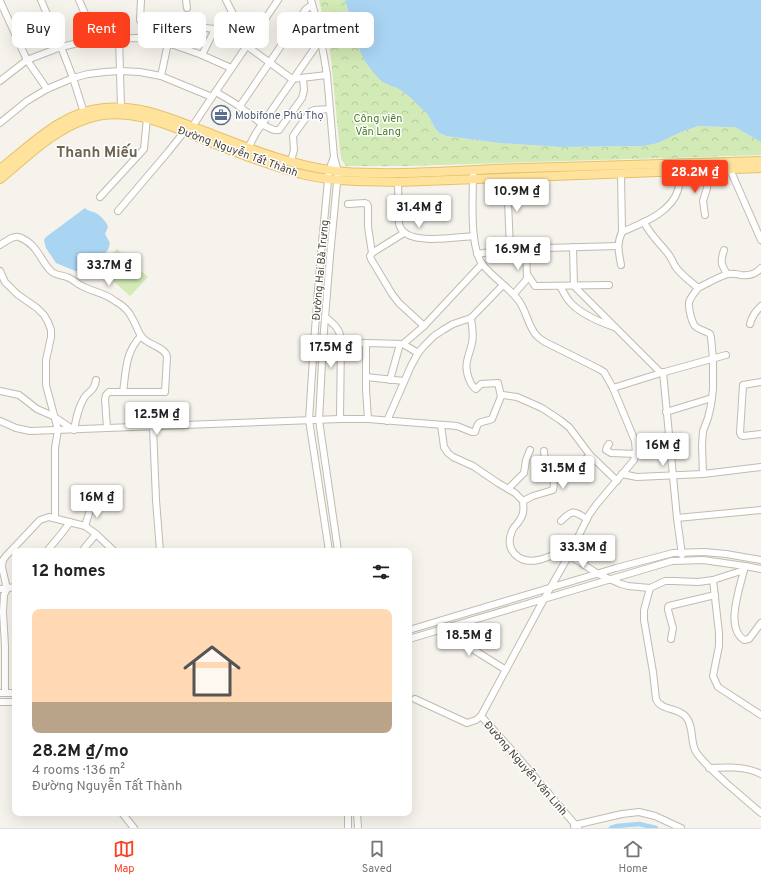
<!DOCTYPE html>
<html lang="en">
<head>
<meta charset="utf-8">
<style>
  body { margin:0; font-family:Overpass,sans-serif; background:#f2f2f2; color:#202124; height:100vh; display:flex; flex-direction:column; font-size:15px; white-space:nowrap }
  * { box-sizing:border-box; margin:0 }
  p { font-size:13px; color:#757577 }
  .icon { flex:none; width:22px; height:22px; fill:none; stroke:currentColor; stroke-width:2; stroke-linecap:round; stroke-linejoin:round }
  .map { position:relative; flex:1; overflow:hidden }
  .side { position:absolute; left:12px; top:548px; width:400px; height:268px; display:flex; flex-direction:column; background:#fff; border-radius:8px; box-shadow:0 4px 16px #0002 }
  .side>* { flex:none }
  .top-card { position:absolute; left:12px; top:12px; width:400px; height:36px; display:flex; gap:8px }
  .price { position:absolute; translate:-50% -34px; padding:0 9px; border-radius:4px; background:#fff; color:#222; font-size:13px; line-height:26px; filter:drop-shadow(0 1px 2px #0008) }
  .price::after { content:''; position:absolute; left:50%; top:24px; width:12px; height:9px; margin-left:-6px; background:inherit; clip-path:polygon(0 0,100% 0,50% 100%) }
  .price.current { background:#fc3f1d; color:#fff }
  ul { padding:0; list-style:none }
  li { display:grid; align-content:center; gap:8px; height:212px; padding:0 20px }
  li span { display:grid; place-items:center; height:124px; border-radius:8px; color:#555 }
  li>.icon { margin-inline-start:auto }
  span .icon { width:72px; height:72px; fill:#fffc; stroke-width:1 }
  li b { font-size:17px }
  h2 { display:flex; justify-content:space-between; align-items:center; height:48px; padding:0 20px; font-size:17px }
  .chip { padding:0 14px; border-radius:8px; background:#fff; box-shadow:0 4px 16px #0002; font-size:14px; line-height:36px }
  .chip.current { background:#fc3f1d; color:#fff }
  .menu { display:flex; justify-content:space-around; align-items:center; height:56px; border-top:1px solid #e0e0e0; background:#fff; font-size:11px; color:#757577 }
  .menu a { display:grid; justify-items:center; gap:2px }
  .menu .current { color:#fc3f1d }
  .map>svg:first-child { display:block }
  .park { fill:url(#park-crowns) }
  .pitch { fill:#d2eab5 }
  .water { fill:#a9d4f2 }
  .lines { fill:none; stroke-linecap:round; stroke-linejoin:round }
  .canal { stroke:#a9d4f2; stroke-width:4.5 }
  .minor-casing { stroke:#c2bbae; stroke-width:8 }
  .major-casing { stroke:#e6c16a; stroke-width:10 }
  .minor { stroke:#fff; stroke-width:6 }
  .major { stroke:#ffe39c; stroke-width:8 }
  .labels { text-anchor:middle; stroke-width:3; stroke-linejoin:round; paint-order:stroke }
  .service-label { font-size:11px; fill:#4e5e75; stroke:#fff; text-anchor:start }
  .park-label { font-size:11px; fill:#4a7f2a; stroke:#fff }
  .street-label { font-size:11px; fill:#4b4439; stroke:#fff }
  .district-label { font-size:15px; font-weight:bold; fill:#6e6250; stroke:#fff }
</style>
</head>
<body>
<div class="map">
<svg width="761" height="828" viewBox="0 0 761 828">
  <defs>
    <pattern id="park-crowns" width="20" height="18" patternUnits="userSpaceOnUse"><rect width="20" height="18" fill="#d2eab5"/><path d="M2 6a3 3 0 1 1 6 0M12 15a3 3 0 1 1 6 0" fill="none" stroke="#b6ca9c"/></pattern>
  </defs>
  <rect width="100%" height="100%" fill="#f6f3ec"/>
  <polygon class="park" points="319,0 345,0 351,25 382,82 399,89 411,98 428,115 435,128 439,133 445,136 499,143 560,147 644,146 658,143 683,131 698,126 723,127 734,127 742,131 761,142 761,155 407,166 346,166 341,159 339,142 331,59 327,34"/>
  <polygon class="pitch" points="117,249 148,277 130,296 99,268"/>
  <g class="water">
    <polygon points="345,0 761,0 761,142 742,131 734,127 723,127 698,126 681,132 658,143 644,146 560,147 499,143 446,136 439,133 435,128 428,115 411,98 399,89 382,82 373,72 364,60 358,46"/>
    <path d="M85,208C88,211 90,211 94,212C99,214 107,222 108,227L105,234L110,243L108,250L98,261L84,272H78L56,263L46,248L44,240L46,237Z"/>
  </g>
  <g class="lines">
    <polyline class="canal" points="611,828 617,826 639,824 656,828"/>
    <defs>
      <g id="minor">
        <polyline points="41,0 61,47 73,78 85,116"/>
        <polyline points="79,0 96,39"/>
        <polyline points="186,0 187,8"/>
        <polyline points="311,0 318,25 324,57 327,75 334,157 338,172 330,256 323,343 319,420 338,551"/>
        <polyline points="0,1 27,60 47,89"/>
        <polyline points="140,20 141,0"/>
        <polyline points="178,25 215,29"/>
        <polyline points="119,38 121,107"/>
        <polyline points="247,46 292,79 327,75"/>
        <polyline points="202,55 215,29 234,19 235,18 226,0"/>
        <polyline points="161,76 168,43"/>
        <polyline points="0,81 27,60 61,47 96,39 138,38 168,43 202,55 231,68"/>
        <path d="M216,92C224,97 232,101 240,107C249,113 269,133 279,130L302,98L304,90L303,78"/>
        <polyline points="240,106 304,12 306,9 312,5"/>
        <polyline points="0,123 27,101 47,89 73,78 88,74 105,72 120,71 140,72 161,76 212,97"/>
        <polyline points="190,130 212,97 278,0"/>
        <polyline points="248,148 256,133 321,39"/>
        <polyline points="291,161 294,150 293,136 310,112 314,110 330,109"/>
        <polyline points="729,167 761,240"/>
        <path d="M621,173L622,232C616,245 619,252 621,265"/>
        <path d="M473,175C473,198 469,247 483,265C493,278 509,287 519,301C527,312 528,327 537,336C539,338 542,340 545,342L599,369L604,372L613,388L635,441L636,454L634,460L596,505L589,515L569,555L544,599L481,716L517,756L578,828"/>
        <polyline points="507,177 510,249"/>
        <path d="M398,182L399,224C400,227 401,230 404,232C416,244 457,237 474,236"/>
        <polyline points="100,197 144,149 147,118"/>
        <polyline points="348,204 365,203 367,204 368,206 368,227 372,253"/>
        <polyline points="118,211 168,152 184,132"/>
        <polyline points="705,215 703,201 707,188 708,170"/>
        <path d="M644,222C650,235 660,243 669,255C671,258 673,262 675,266C681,275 690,281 698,288C708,283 718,277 728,274C733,273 736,274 741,275C749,276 756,274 761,268"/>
        <path d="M622,232C642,223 671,213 678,190C680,183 680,175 681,168"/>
        <polyline points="404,233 372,253 370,256 371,259 392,294 399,303 424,326"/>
        <path d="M0,245C5,242 13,235 19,237C39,245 39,260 52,272C57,276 64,275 69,278C74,280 77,284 82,286C93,292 105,293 115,301C122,305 129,311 132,318C137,325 137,333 144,339C151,346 165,347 167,357L165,392H109L106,395L105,399L107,428"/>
        <polyline points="573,247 574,286 661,373"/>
        <path d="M724,250C720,262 721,264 727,274"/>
        <polyline points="477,254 510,249 618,246"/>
        <polyline points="0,271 5,282 17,294 37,308 44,315 48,322 51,330 51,337 46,360 46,385 58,430 55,448 55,518"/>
        <polyline points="527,274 535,286 537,286 609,285"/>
        <path d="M560,286C563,291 566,298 570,302C580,314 600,322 614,327"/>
        <path d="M698,288C688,302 687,300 691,317C692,320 693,324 695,326C699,330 706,331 710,334L711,337L713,359V389L711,405L708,418L703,431L702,445L703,474L761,467"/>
        <polyline points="514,294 527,279 526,249"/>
        <path d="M325,317C333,323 339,328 341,338L340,419"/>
        <path d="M471,318C472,326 474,335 472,343C469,357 463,364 469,379C471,383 472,387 476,389L481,384L498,383L501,396"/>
        <path d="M750,324C752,316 755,312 761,306"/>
        <polyline points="323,343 340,345 366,343 403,344 418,353"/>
        <polyline points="366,343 366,389 368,419"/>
        <polyline points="403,344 424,326 482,264"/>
        <polyline points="663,372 677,518 682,555"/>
        <polyline points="366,377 404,381"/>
        <polyline points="390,380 400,344"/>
        <polyline points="761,382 743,385 740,433 741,435 743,436 761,434"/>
        <polyline points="613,388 661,373 726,355"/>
        <path d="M0,391L19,395L37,409L53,416L74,430C76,419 78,408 84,398C89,390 94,392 96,380"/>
        <path d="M123,392C126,372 125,352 141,336"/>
        <polyline points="666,412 712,398"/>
        <path d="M0,421L16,428L30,431L340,419H368L457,426L472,432H475C476,429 477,425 479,423C483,421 488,421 492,419L500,399L501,396L503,395L517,397L542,408L560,420L569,427L590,455L617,481"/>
        <polyline points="387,421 411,366 418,353 424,346 434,336 443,330 453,324 471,318 503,285"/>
        <path d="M441,425L444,447L448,453L453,457L473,466L498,483L515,493L523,501C524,511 524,515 517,524C515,526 513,528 512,531C504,550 519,564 538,560C545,559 552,555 559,553H562L569,555L598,574L621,584L628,586L650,588L665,581H674L698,582L713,580L719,633V646L713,676L718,687L761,715"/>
        <polyline points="153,427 156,500 160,551"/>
        <polyline points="609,444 607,447 606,450 611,453 636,454"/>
        <polyline points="622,474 637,477 703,474"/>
        <polyline points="568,475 590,455"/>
        <polyline points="508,489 524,473 526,460 530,450"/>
        <path d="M523,501L533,496L553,490C556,478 551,476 543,468L545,462L544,451"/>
        <polyline points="677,518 761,510"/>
        <path d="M561,521C573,509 574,511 587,519"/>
        <polyline points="85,526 91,507"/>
        <polyline points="47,551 62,533 70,522"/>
        <polyline points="82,551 96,534"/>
        <polyline points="329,551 309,420 314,343 320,264 329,170 334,157"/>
        <path d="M745,566C741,585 724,627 744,640L749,639L761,623"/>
        <polyline points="713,580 744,570"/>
        <path d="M650,588L644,610V620L653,672L656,699C661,711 678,707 686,717C694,726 690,742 696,752C704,764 716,773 726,783C738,793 749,803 761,813"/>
        <polyline points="0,589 15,587"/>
        <polyline points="443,629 450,635 506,670"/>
        <polyline points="409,630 616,568 673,553 704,552 726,554 761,560"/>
        <polyline points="409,639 672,561 703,560 745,566 761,569"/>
        <polyline points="671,639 673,628 668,610 668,607 669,606 715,595"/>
        <polyline points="0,693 15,693"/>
        <polyline points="5,693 5,646 3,612 4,595 7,589 2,567 3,560 6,556 40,520 49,517 85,526 96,534 114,551"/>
        <polyline points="415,699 467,723 476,720 481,716"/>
        <polyline points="0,702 15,702"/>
        <path d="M709,768C726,767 745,766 761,774"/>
        <polyline points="122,813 134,828"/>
        <polyline points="348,813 348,828"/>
        <polyline points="357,813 358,828"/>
        <polyline points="574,826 575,825 622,814 639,812 655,816 681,828"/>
      </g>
      <g id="major">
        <path d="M0,169C31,145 63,111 104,108C143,105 168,118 204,131C246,147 291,166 336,171C349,173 363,173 376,173C416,174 455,171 495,169C584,166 672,164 761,161"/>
        <path d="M0,179C27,157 53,130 87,119C131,104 174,128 215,144C243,155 272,166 301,174C333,182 365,181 398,182L761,168"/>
      </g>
    </defs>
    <use href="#minor" class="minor-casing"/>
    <use href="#major" class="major-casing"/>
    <use href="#minor" class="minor"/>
    <use href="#major" class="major"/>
  </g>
  <defs>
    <symbol id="office-ring" viewBox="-11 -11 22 22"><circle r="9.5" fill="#fff" stroke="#5c6f8a" stroke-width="1.5"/><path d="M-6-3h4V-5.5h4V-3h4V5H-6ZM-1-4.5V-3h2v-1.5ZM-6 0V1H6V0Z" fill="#5c6f8a"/></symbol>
  </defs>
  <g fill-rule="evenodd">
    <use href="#office-ring" x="210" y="104" width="22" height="22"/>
  </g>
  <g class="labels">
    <g class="service-label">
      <text x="235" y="119">Mobifone Phú Thọ</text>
    </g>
    <g class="park-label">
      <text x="378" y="122">Công viên<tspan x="378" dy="13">Văn Lang</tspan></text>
    </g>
    <g class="street-label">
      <text transform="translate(238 151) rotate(20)" y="4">Đường Nguyễn Tất Thành</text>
      <text transform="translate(320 270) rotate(-85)" y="4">Đường Hai Bà Trưng</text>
      <text transform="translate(526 768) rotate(49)" y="4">Đường Nguyễn Văn Linh</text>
    </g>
    <g class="district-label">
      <text x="97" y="157">Thanh Miếu</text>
    </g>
  </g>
</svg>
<b class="price current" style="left:695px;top:194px">28.2M ₫</b>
<b class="price" style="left:517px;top:213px">10.9M ₫</b>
<b class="price" style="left:419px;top:229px">31.4M ₫</b>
<b class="price" style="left:518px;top:271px">16.9M ₫</b>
<b class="price" style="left:109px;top:287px">33.7M ₫</b>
<b class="price" style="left:331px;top:369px">17.5M ₫</b>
<b class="price" style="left:157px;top:436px">12.5M ₫</b>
<b class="price" style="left:663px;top:467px">16M ₫</b>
<b class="price" style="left:563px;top:490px">31.5M ₫</b>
<b class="price" style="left:97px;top:519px">16M ₫</b>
<b class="price" style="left:583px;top:569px">33.3M ₫</b>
<b class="price" style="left:469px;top:657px">18.5M ₫</b>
<div class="top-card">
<a class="chip">Buy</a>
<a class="chip current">Rent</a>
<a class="chip">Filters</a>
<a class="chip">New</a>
<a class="chip">Apartment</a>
</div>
<section class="side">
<h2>12 homes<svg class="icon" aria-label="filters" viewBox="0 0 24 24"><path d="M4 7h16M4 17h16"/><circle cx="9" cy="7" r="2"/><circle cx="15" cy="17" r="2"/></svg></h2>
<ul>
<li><span style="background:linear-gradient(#ffd9b3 75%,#b9a48a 0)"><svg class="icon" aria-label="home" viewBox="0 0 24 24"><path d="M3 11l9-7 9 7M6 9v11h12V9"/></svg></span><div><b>28.2M ₫/mo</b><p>4 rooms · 136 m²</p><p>Đường Nguyễn Tất Thành</p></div></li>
</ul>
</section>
</div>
<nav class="menu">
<a class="current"><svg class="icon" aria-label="map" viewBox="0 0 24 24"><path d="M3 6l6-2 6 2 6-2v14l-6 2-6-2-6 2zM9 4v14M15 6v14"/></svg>Map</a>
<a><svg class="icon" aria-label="saved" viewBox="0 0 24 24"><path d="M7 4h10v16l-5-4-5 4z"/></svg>Saved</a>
<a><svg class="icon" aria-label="home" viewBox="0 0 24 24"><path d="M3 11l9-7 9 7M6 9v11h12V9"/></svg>Home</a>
</nav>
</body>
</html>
